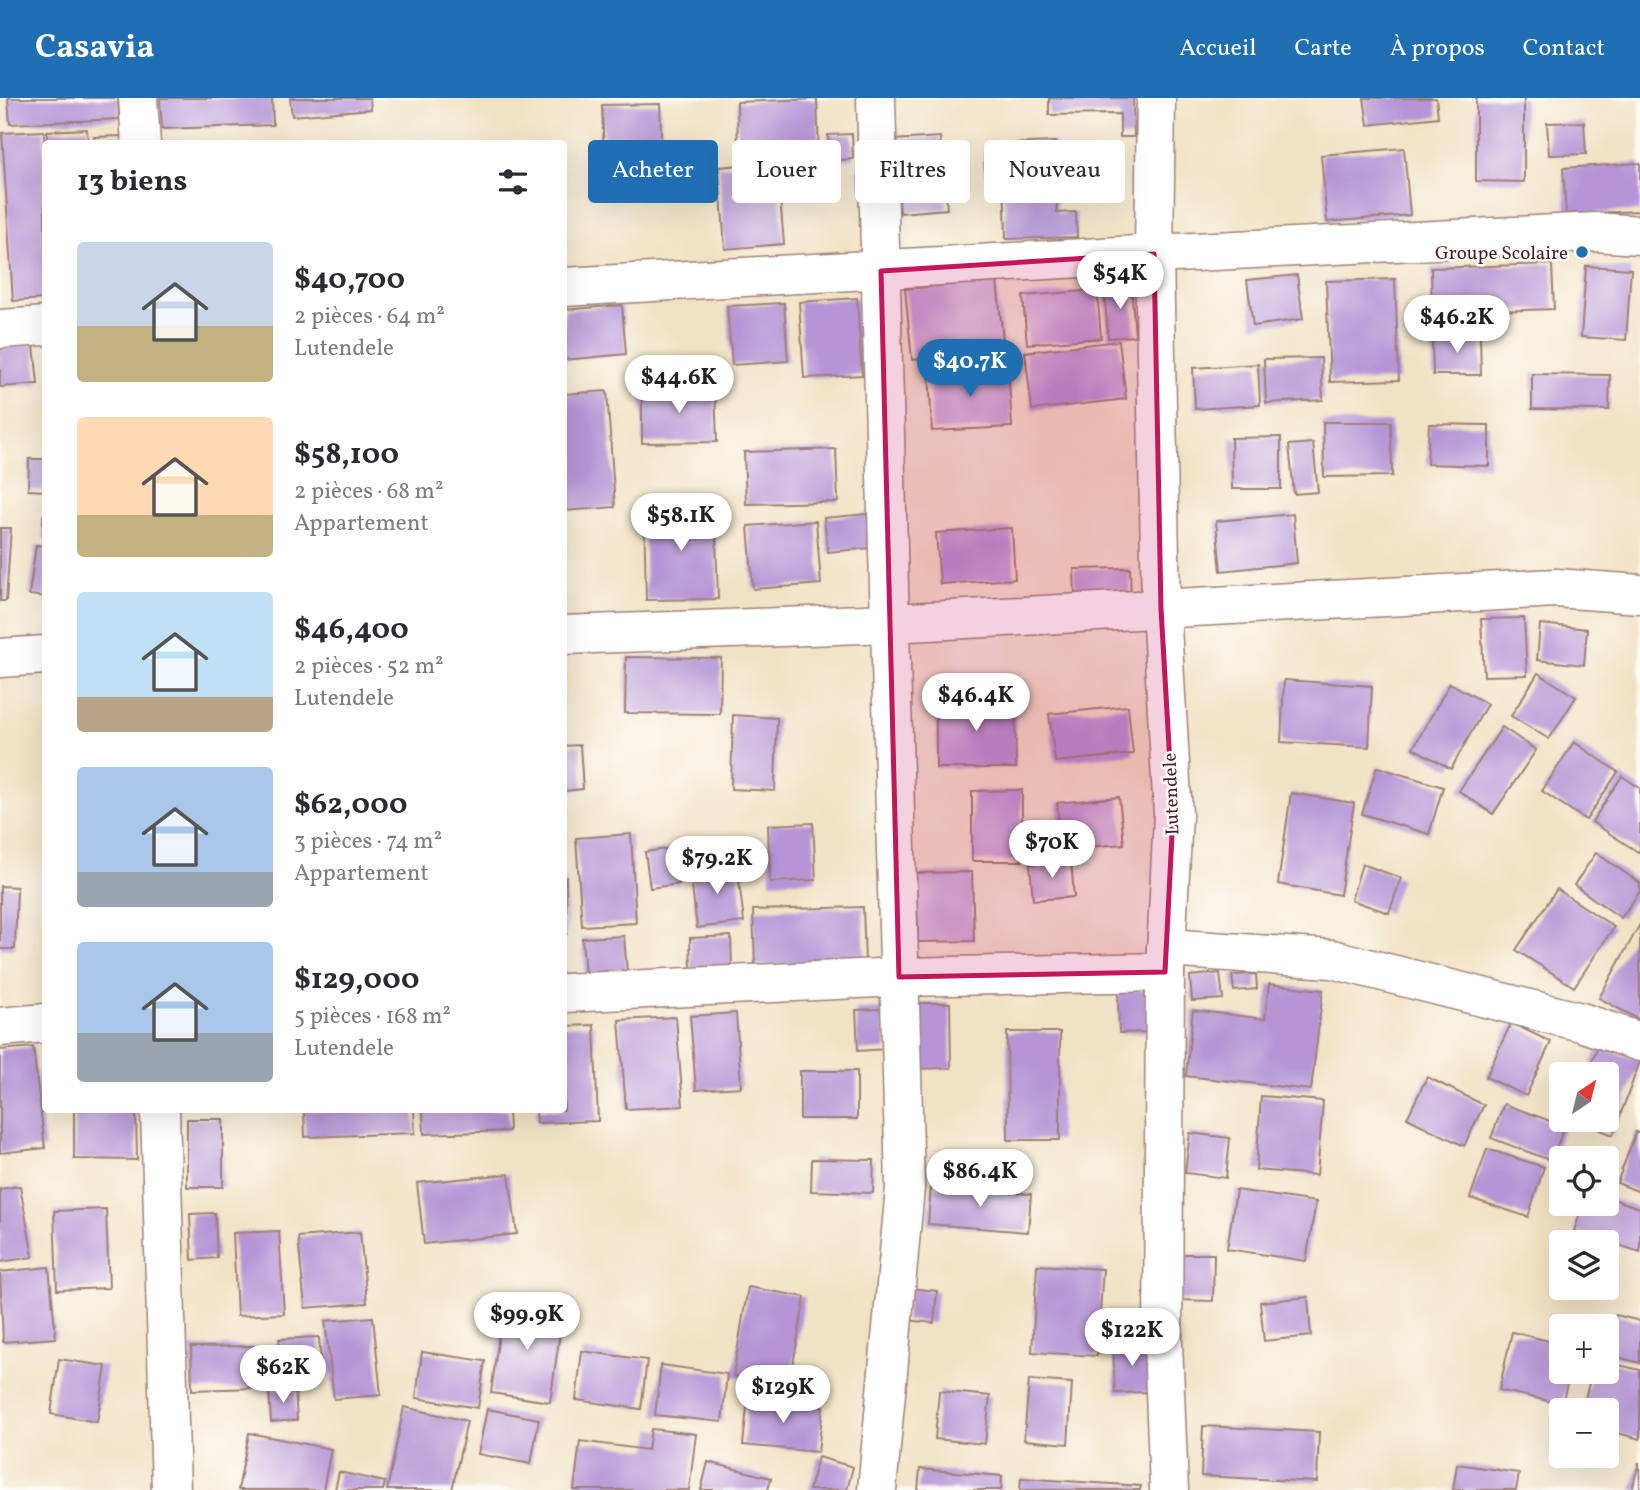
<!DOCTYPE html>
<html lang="fr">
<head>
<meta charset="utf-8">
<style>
  body { margin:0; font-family:Vollkorn,serif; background:#f2f2f3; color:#2b2b33; height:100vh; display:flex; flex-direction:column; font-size:26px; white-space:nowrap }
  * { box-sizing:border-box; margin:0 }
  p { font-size:23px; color:#7c7c81 }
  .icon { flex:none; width:38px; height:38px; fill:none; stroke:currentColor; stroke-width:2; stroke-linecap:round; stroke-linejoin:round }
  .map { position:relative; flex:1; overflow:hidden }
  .panel { position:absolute; left:42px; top:42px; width:525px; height:973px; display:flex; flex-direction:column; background:#fff; border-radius:7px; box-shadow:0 7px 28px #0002 }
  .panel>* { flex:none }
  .top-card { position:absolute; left:588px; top:42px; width:665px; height:63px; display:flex; gap:14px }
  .needle { width:46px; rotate:35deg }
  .tools { position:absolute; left:1549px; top:964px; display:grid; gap:14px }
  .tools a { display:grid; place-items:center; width:70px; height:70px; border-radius:7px; background:#fff; box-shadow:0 7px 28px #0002; font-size:35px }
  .price { position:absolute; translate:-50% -60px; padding:0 16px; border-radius:24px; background:#fff; color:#222; font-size:23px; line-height:46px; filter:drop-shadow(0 2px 4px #0008) }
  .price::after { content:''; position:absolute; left:50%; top:42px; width:21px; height:16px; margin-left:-10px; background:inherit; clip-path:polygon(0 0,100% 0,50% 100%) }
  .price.selected { background:#1f6fb2; color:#fff }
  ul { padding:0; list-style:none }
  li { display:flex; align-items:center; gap:21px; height:175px; padding:0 35px }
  li span { display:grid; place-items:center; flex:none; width:196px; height:140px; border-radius:7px; color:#555 }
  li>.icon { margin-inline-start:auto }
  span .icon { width:84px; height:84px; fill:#fffc; stroke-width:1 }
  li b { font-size:30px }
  h2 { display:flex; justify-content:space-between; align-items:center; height:84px; padding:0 35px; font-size:30px }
  .chip { padding:0 24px; border-radius:7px; background:#fff; box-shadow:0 7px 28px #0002; font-size:24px; line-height:63px }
  .chip.selected { background:#1f6fb2; color:#fff }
  header { display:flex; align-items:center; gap:42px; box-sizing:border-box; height:98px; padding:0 35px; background:#1f6fb2; color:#fff }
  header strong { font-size:33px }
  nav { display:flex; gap:38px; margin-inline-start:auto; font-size:24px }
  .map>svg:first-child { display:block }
  .building { fill:#b694d6 }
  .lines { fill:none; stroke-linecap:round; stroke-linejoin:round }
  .street-casing { stroke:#9e8078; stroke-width:41 }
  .street { stroke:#fff; stroke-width:38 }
  .marked { fill:#c2185b; fill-opacity:0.2; stroke:#c2185b; stroke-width:5; stroke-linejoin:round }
  .poi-dot { fill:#1f6fb2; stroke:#fdfcf7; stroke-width:2.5 }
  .labels { text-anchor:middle; stroke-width:5; stroke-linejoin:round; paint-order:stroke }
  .poi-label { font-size:19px; fill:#4a1f2b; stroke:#fdfcf7; text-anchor:end }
  .street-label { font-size:19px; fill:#4a1f2b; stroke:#fdfcf7 }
</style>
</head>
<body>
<header>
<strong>Casavia</strong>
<nav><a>Accueil</a><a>Carte</a><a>À propos</a><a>Contact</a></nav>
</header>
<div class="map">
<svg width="1640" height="1392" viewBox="0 0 1640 1392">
  <rect width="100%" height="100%" fill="#fdfcf7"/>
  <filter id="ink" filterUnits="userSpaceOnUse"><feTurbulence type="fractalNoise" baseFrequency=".0143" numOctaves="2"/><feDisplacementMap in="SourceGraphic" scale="14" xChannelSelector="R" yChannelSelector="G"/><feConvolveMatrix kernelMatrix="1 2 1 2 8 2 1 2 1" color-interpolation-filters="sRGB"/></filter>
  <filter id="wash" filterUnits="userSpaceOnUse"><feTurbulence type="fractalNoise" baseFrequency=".00686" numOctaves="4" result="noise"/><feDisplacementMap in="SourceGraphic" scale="28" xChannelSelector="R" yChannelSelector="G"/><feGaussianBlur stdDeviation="1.57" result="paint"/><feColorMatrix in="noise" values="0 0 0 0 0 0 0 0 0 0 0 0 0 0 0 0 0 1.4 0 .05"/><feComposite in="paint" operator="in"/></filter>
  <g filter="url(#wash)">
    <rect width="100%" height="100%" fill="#f2e2c5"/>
    <g id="blocks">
      <g class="building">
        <polygon points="8,0 118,0 119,21 10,26"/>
        <polygon points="160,0 272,0 273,27 162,31"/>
        <polygon points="290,0 370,0 371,11 292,18"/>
        <polygon points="1049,0 1133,0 1134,39 1120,39 1120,16 1049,17"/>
        <polygon points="1364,0 1436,0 1438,19 1368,27"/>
        <polygon points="1476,0 1524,0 1524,84 1476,83"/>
        <polygon points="817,1 819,55 738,58 737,4"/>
        <polygon points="660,6 662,62 604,64 602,7"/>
        <polygon points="1584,24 1586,56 1549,57 1547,25"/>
        <polygon points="87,31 88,46 47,46 47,33"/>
        <polygon points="44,33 46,201 13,203 2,35"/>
        <polygon points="852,36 853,61 829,63 828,37"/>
        <polygon points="122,38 123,46 94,46 94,39"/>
        <polygon points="940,39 947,111 900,115 894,42"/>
        <polygon points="1055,44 1057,115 1076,114 1077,139 1006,141 1004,76 985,76 984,52 1004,51 1004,46"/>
        <polygon points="1404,50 1410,117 1327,124 1321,57"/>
        <polygon points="777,64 784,146 725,151 719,69"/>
        <polygon points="1640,65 1640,113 1566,116 1563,70"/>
        <polygon points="1552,166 1554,211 1432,215 1431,170"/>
        <polygon points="1586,168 1631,171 1626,242 1581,239"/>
        <polygon points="1297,177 1303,221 1253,228 1247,182"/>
        <polygon points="1395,181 1399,282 1330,284 1326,183"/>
        <polygon points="997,182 1004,253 912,262 905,191"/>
        <polygon points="1131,186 1135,238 1108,240 1104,188"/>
        <polygon points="1097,192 1101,240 1027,246 1023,198"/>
        <polygon points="857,200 862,277 804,280 799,204"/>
        <polygon points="784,205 788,263 732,267 727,208"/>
        <polygon points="622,207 626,256 564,262 564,212"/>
        <polygon points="1480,237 1481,277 1433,277 1432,238"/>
        <polygon points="1119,243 1126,301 1032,312 1025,254"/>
        <polygon points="34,246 38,286 0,289 0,250"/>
        <polygon points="1321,260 1323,302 1266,305 1264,261"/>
        <polygon points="1258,266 1260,307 1195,311 1193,270"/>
        <polygon points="1008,268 1012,329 932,333 929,273"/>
        <polygon points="1532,276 1610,277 1609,312 1532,311"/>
        <polygon points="715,289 717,344 642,345 642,290"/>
        <polygon points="607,293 615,409 564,413 564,296"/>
        <polygon points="1323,324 1391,324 1392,378 1324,379"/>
        <polygon points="1429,326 1489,327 1489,368 1427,366"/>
        <polygon points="1281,339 1281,391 1232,391 1231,340"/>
        <polygon points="1313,345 1318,394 1294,396 1289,347"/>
        <polygon points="836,351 838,404 746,406 744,354"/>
        <polygon points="29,361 46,361 46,393 28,392"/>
        <polygon points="715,407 718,501 646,502 644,409"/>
        <polygon points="867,416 871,450 828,454 824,420"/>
        <polygon points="1293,416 1297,465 1221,473 1216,423"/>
        <rect x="43" y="418" width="3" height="21"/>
        <polygon points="816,423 821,486 753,491 748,428"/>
        <polygon points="0,430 11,430 6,503 0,503"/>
        <polygon points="1012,430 1015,481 940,486 936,435"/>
        <polygon points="36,447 46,448 46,499 29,497"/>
        <polygon points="1130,470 1131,500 1075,501 1074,471"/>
        <polygon points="1524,520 1527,577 1484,578 1481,521"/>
        <polygon points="1540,526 1587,531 1584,567 1537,562"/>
        <polygon points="626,559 721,560 720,616 625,615"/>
        <polygon points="1538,575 1576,599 1549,641 1511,618"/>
        <polygon points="1284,582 1372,588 1369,649 1281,644"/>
        <polygon points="1450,585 1487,606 1451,671 1413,650"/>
        <polygon points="936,599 1015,600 1016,670 936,670"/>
        <polygon points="1128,608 1133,656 1055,664 1049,616"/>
        <polygon points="733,617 777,620 775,693 731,691"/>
        <polygon points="1502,629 1536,652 1493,716 1459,693"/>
        <polygon points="1574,644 1618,674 1586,722 1542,693"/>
        <polygon points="580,647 583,691 564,693 564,648"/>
        <polygon points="1377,669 1443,689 1429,736 1362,716"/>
        <polygon points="1622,678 1640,690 1640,752 1638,754 1592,724"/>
        <polygon points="1022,692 1022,763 972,763 972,693"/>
        <polygon points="1291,695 1354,705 1340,797 1278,786"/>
        <polygon points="1119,699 1124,746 1061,751 1057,705"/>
        <polygon points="813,725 816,782 770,784 768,727"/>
        <polygon points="631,736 636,825 582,828 576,740"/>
        <polygon points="674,750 679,786 650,790 645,754"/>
        <polygon points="1596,755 1640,785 1640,793 1621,820 1574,787"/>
        <polygon points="1071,762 1074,799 1033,802 1030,766"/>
        <polygon points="737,766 744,824 697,830 690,772"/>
        <polygon points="1362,766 1401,780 1389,815 1351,802"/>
        <polygon points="972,774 974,843 918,844 916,775"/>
        <polygon points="564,779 566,779 567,836 564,836"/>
        <polygon points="0,788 17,789 15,851 0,851"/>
        <polygon points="1557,791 1614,829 1574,889 1516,852"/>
        <polygon points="863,809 865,865 755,868 753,812"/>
        <polygon points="1640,826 1640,922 1599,900"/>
        <polygon points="624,838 627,874 585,878 582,840"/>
        <polygon points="731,838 732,871 691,872 690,840"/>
        <polygon points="1220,875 1223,901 1192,903 1190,878"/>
        <polygon points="1256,876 1257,891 1234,893 1232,877"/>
        <polygon points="1269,886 1323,892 1311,992 1186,978 1193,912 1265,921"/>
        <polygon points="1145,892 1148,934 1119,935 1118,893"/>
        <polygon points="908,905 950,905 951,970 909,971"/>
        <polygon points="883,911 886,951 858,953 856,912"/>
        <polygon points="736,915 741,989 696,992 690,918"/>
        <polygon points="676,919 683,1008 626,1011 619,922"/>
        <polygon points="1511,925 1551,944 1526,998 1486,979"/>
        <polygon points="594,927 598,1023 537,1025 536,1012 564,1012 564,928"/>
        <polygon points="1007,934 1060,934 1060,1042 1008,1042"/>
        <polygon points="1598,948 1640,963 1613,1037 1576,1022 1606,1022 1606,976 1587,976"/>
        <polygon points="33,949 45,1050 0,1055 0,952"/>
        <rect x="800" y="973" width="57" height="48"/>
        <polygon points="1427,979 1484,1007 1464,1048 1407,1020"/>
        <polygon points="1261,998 1323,1003 1317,1077 1256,1072"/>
        <polygon points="1504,1006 1564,1028 1552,1063 1491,1040"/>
        <polygon points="74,1012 136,1012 137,1062 74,1061"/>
        <polygon points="304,1012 414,1012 415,1035 305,1039"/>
        <polygon points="423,1012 508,1012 509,1033 424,1036"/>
        <rect x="187" y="1021" width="36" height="68"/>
        <polygon points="1636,1034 1640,1036 1640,1094 1617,1085"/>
        <polygon points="1190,1035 1230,1040 1226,1080 1185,1075"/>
        <polygon points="1487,1051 1544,1069 1528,1119 1470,1100"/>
        <polygon points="812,1061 874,1062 873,1095 811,1093"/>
        <polygon points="509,1076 517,1136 424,1146 417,1085"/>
        <polygon points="20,1088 33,1159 0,1164 0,1091"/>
        <polygon points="931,1089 1031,1096 1028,1134 928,1126"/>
        <polygon points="1236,1092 1316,1104 1306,1163 1227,1151"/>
        <polygon points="1606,1099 1640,1110 1640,1154 1574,1133 1583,1106 1606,1106"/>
        <polygon points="106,1111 109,1190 57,1192 54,1113"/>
        <polygon points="215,1115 217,1160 192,1162 190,1116"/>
        <polygon points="279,1133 284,1216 237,1218 233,1135"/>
        <polygon points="360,1134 367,1205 305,1210 298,1139"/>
        <polygon points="1179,1156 1214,1156 1213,1203 1178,1202"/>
        <polygon points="1037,1167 1103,1171 1097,1258 1032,1254"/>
        <polygon points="49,1169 56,1240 3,1244 0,1174"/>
        <polygon points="748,1189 805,1199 789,1289 733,1278"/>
        <polygon points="909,1190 937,1193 934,1225 906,1222"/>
        <polygon points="1308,1199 1311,1238 1264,1243 1260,1204"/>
        <polygon points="503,1205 563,1214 550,1304 491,1295"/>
        <polygon points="1616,1217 1640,1223 1640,1265 1606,1256"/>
        <polygon points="373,1219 381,1297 334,1301 325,1223"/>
        <polygon points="1512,1234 1561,1246 1561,1274 1570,1274 1562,1306 1499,1292"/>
        <polygon points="319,1239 321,1267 282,1271 279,1241"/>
        <polygon points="1149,1244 1151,1294 1115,1295 1113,1246"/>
        <polygon points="254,1248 256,1290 192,1292 191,1249"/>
        <polygon points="582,1253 647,1262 641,1311 576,1302"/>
        <polygon points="422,1254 485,1263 478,1310 416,1300"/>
        <polygon points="59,1261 106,1268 97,1324 51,1316"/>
        <polygon points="1606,1264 1640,1272 1640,1341 1606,1332 1606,1312 1582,1312 1592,1274 1606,1274"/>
        <polygon points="661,1267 727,1276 722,1324 655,1317"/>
        <polygon points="1029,1282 1072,1285 1068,1346 1024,1342"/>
        <polygon points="295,1291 297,1322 271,1324 269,1292"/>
        <polygon points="939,1293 990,1298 985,1346 935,1341"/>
        <polygon points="748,1300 823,1308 818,1354 743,1347"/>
        <polygon points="404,1309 467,1323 452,1392 387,1392"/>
        <polygon points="487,1311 539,1321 531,1366 478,1356"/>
        <polygon points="1203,1328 1319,1334 1317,1384 1201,1378"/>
        <polygon points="651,1331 696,1336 689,1392 574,1392 580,1343 648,1352"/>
        <polygon points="249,1335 331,1351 323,1392 238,1392"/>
        <polygon points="818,1359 853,1369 847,1392 809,1392"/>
        <polygon points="708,1364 771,1380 768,1392 701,1392"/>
        <polygon points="1639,1364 1640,1392 1632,1392"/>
        <polygon points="1457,1366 1519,1375 1516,1392 1453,1392"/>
        <polygon points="920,1371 1002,1378 1001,1392 918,1392"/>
        <polygon points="339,1374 385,1384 383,1392 335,1392"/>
        <polygon points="1021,1380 1141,1388 1140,1392 1020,1392"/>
      </g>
    </g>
  </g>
  <g filter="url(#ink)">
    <use href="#blocks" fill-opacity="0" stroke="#9e8078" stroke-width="2"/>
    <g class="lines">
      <defs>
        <g id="street">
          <polyline points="138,0 141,46"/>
          <polyline points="876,0 905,1090 877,1392"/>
          <polyline points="1156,0 1154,156 1161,511 1173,717 1165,874 1163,1245 1169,1392"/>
          <polyline points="564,189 1154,156 1595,134 1640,137"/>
          <polyline points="0,231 46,228"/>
          <polyline points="564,537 891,525 1556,490 1640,496"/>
          <polyline points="0,560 46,557"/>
          <polyline points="1166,850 1332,861 1581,924 1640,944"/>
          <polyline points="564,895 899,879 1165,874"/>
          <polyline points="0,929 46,925"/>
          <polyline points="160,1012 171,1392"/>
        </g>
      </defs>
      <use href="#street" class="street-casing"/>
      <use href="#street" class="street"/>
    </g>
  </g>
  <path class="marked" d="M1154,156L1161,511L1173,717L1165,874L899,879L881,173Z"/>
  <circle class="poi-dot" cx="1582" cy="154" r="7"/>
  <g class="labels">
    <g class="poi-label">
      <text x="1568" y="161">Groupe Scolaire</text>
    </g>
    <g class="street-label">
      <text transform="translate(1170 696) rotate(-92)" y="7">Lutendele</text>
    </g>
  </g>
</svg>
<div class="tools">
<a><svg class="needle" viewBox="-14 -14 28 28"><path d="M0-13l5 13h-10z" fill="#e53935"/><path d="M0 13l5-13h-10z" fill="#7c7c81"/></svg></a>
<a><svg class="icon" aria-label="locate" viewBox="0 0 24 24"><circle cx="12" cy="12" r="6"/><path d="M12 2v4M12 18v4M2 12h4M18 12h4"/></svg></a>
<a><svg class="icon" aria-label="layers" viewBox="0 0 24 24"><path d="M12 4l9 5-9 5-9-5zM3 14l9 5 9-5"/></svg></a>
<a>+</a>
<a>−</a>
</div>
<b class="price" style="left:1120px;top:213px">$54K</b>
<b class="price" style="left:1457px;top:257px">$46.2K</b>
<b class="price selected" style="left:970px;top:301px">$40.7K</b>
<b class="price" style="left:679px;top:317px">$44.6K</b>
<b class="price" style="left:681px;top:455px">$58.1K</b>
<b class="price" style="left:976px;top:635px">$46.4K</b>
<b class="price" style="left:1052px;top:782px">$70K</b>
<b class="price" style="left:717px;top:798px">$79.2K</b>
<b class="price" style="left:980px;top:1111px">$86.4K</b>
<b class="price" style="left:527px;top:1254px">$99.9K</b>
<b class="price" style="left:1132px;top:1270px">$122K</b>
<b class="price" style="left:283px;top:1307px">$62K</b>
<b class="price" style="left:783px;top:1327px">$129K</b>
<div class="top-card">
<a class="chip selected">Acheter</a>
<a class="chip">Louer</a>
<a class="chip">Filtres</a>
<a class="chip">Nouveau</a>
</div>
<section class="panel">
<h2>13 biens<svg class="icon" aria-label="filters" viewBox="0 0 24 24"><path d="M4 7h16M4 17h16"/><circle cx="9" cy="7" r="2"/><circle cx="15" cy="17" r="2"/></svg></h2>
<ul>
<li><span style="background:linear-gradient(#c9d6e8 60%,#c2b280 0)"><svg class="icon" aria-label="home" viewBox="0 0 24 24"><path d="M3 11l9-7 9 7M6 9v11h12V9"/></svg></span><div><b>$40,700</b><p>2 pièces · 64 m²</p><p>Lutendele</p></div></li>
<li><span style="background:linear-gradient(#ffd9b3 70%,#c2b280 0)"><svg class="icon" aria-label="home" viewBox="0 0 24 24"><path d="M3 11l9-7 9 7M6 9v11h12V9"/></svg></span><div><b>$58,100</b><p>2 pièces · 68 m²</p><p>Appartement</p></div></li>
<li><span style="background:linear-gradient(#bfe0f5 75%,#b9a48a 0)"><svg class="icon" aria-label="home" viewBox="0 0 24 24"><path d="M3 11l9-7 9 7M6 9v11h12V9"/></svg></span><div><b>$46,400</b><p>2 pièces · 52 m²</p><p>Lutendele</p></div></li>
<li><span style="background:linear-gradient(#a9c7e8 75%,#9aa5b1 0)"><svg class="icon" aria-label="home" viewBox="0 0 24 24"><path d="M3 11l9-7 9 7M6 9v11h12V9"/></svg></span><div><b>$62,000</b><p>3 pièces · 74 m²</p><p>Appartement</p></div></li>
<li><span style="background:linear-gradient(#a9c7e8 65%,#9aa5b1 0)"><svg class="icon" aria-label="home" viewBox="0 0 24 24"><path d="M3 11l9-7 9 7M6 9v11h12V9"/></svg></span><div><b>$129,000</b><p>5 pièces · 168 m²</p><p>Lutendele</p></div></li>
</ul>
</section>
</div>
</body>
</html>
